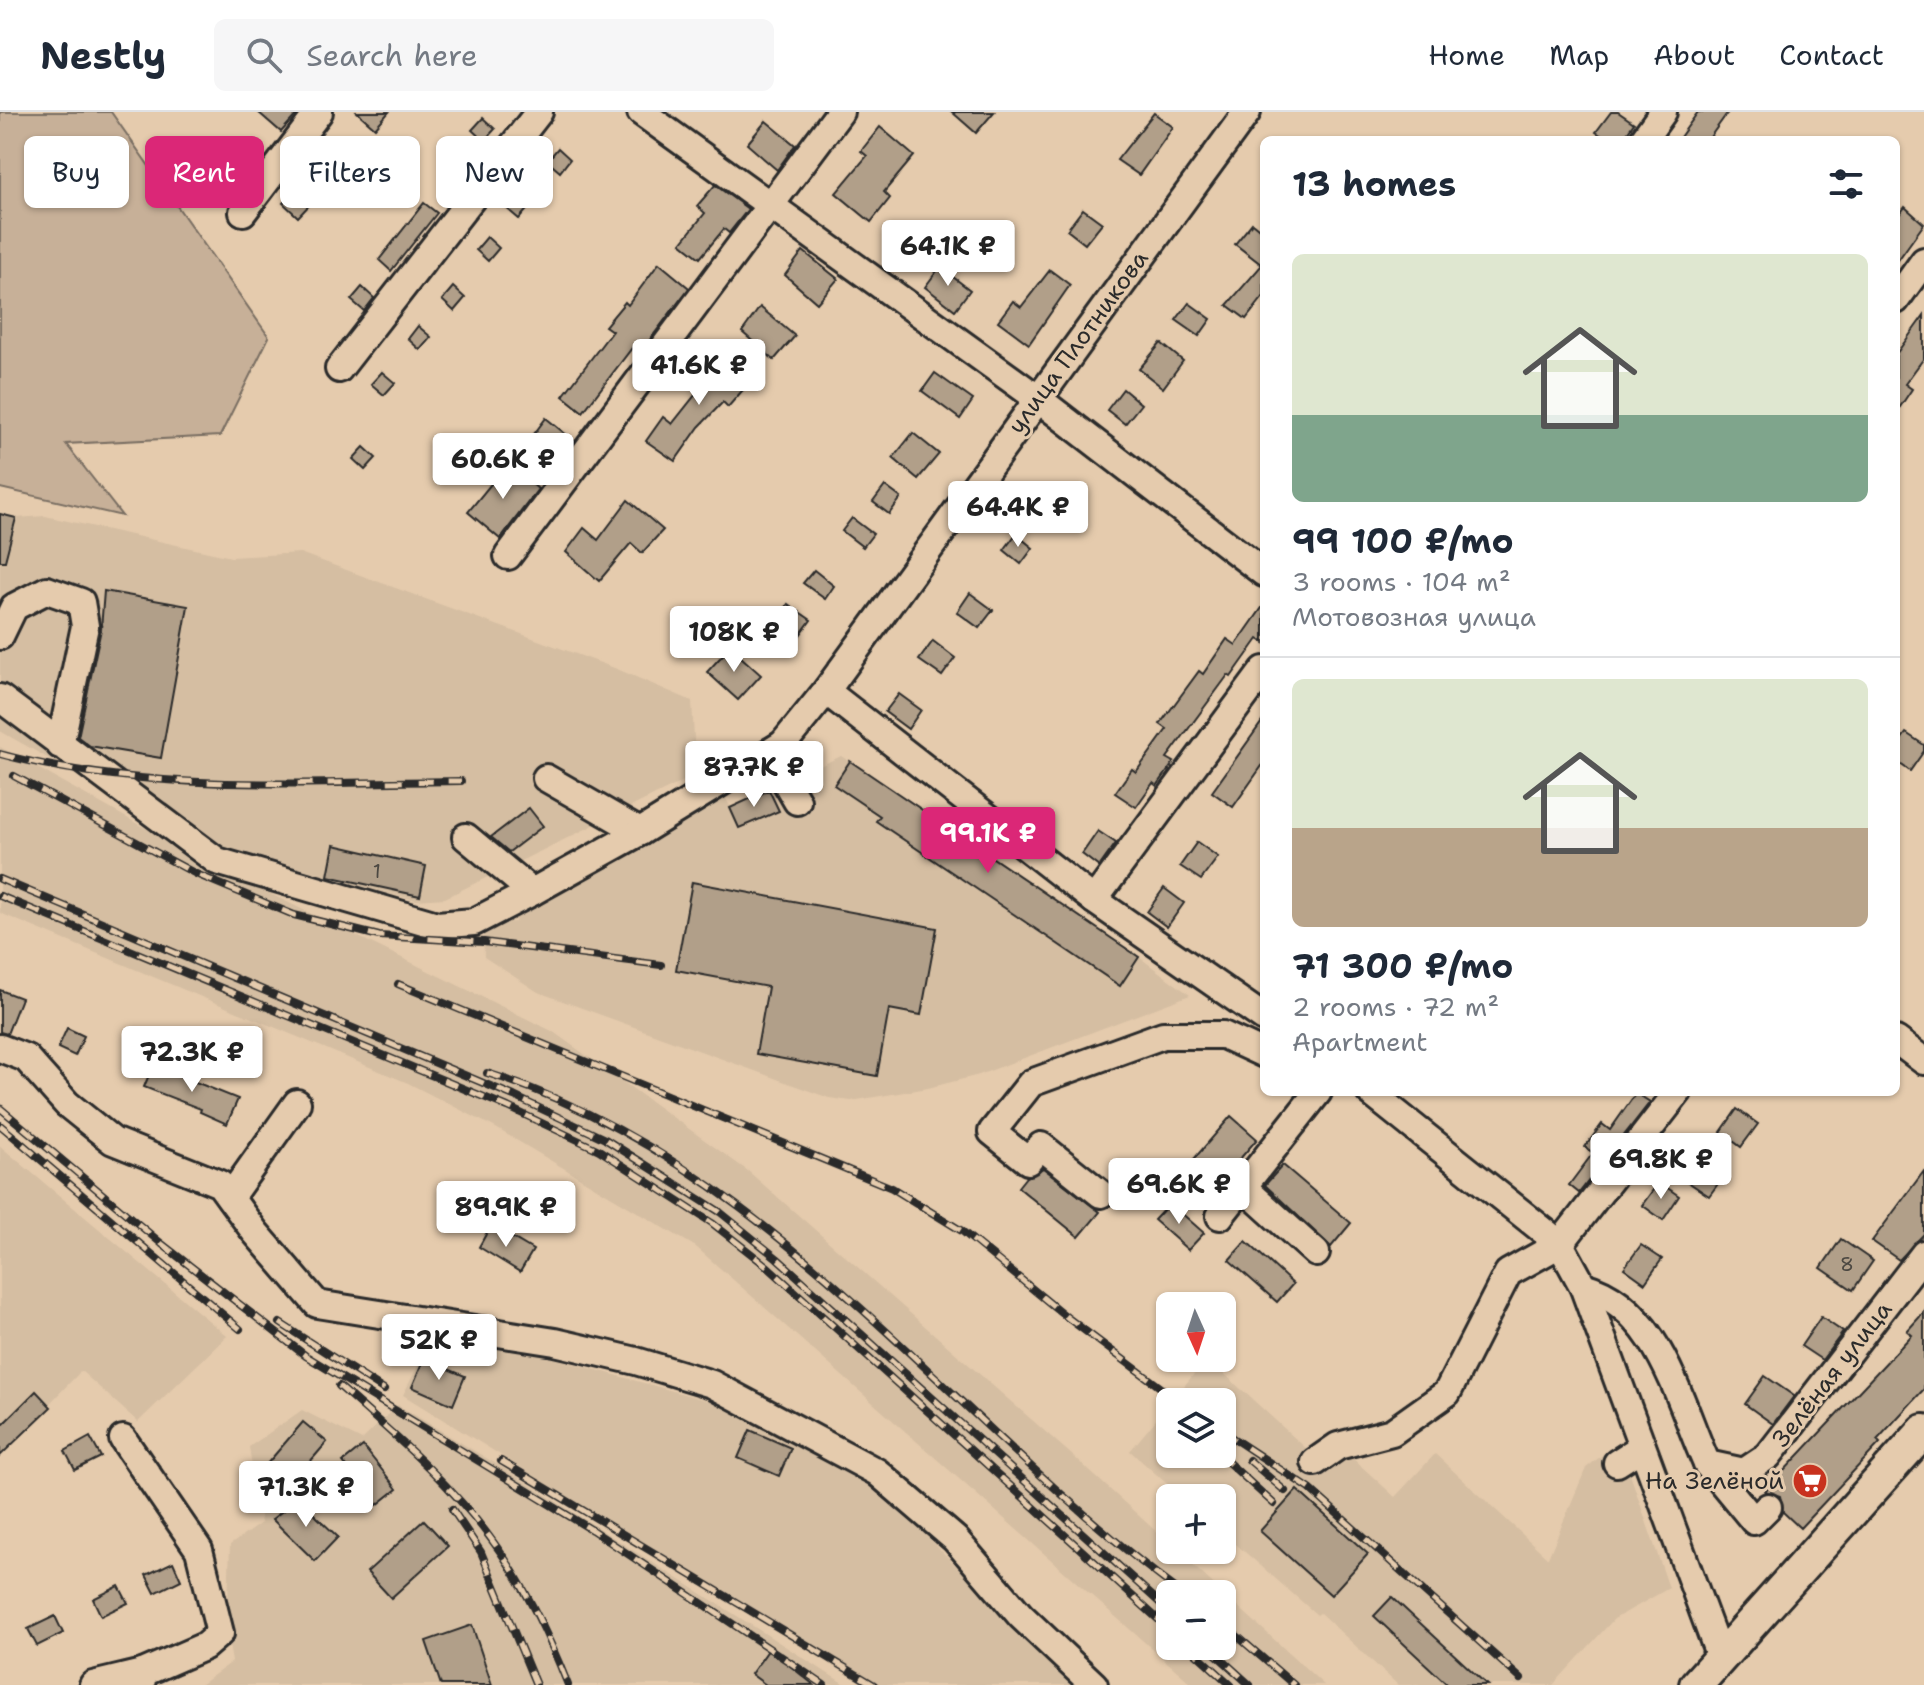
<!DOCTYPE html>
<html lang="en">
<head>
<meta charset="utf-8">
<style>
  body { margin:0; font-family:"Shantell Sans",sans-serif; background:#f6f6f7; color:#1f2937; height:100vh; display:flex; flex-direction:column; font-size:30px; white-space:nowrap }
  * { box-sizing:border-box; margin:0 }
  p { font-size:26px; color:#747a83 }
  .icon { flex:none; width:44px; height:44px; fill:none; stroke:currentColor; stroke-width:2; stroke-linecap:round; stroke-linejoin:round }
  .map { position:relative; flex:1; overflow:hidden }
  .drawer { position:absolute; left:1260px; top:24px; width:640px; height:960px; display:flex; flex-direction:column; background:#fff; border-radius:12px; box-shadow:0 2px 6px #0004 }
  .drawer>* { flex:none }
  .guide { position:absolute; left:24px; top:24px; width:760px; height:72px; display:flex; gap:16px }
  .needle { width:52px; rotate:177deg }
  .fabs { position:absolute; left:1156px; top:1180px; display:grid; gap:16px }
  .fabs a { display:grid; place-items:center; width:80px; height:80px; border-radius:12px; background:#fff; box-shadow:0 2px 6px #0004; font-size:40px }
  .price { position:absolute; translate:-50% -68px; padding:0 18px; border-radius:8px; background:#fff; color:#222; font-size:26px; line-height:52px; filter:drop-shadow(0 2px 4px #0008) }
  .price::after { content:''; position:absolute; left:50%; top:48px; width:24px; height:18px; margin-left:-12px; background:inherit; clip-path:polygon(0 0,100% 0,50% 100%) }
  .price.on { background:#db2777; color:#fff }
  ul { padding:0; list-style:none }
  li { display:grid; align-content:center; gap:16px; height:424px; padding:0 32px }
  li+li { border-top:2px solid #e0e1e3 }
  li span { display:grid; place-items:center; height:248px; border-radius:12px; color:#555 }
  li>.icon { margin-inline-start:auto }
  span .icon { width:144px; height:144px; fill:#fffc; stroke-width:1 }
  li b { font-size:34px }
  h2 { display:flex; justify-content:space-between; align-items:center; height:96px; padding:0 32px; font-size:34px }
  .pill { padding:0 28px; border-radius:12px; background:#fff; box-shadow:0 2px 6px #0004; font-size:28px; line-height:72px }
  .pill.on { background:#db2777; color:#fff }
  header { display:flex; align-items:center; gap:48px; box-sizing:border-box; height:112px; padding:0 40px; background:#fff; border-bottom:2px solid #e0e1e3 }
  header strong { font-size:38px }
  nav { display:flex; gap:44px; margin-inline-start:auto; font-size:28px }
  .search { width:560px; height:72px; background:#f6f6f7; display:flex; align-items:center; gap:20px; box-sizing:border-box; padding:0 28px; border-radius:12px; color:#747a83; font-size:30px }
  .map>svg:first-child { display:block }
  .built { fill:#d5bea2; fill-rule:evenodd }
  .green { fill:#c7b098; stroke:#796e62; stroke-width:2 }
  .building { fill:#b19f89; stroke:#2b2b2b; stroke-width:2 }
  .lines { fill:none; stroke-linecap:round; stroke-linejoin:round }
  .minor-casing { stroke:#2b2b2b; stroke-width:32 }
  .major-casing { stroke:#2b2b2b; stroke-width:38 }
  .minor { stroke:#e5cbad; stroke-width:26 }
  .major { stroke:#e5cbad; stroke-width:32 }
  .rail-casing { stroke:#2b2b2b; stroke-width:8 }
  .rail { stroke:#e5cbad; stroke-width:5; stroke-dasharray:15; stroke-linecap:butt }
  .labels { text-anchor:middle; stroke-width:6; stroke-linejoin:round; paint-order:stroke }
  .number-label { font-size:20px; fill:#4c4842 }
  .street-label { font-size:24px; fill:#2b2b2b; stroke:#e5cbad }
  .poi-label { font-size:24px; fill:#2b2b2b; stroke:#e5cbad; text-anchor:end }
</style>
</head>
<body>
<header>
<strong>Nestly</strong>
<div class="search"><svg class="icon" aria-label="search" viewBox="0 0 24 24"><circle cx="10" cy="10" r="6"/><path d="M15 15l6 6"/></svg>Search here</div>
<nav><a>Home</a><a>Map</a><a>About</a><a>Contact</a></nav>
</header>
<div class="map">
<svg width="1924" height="1573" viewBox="0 0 1924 1573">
  <rect width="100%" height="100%" fill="#e5cbad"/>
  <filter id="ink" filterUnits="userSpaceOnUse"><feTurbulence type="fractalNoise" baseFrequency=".0125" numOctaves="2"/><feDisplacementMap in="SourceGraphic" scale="16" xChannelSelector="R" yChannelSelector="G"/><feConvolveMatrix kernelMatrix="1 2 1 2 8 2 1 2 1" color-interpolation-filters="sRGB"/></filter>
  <g filter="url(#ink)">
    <g class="built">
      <polygon points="0,402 16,406 45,404 231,445 300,441 617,557 692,589 696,663 445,786 416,788 214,740 0,619"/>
      <path d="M0,635L211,753L552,919L748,1059L1073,1344L1170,1432V1438H1176L1324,1573H1193L696,1135L496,1016L408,971L0,801ZM1170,1482H1222V1534H1170Z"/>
      <polygon points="841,644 1139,845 1190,883 979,963 928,976 851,989 829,986 538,880 484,845 483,812 515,810 524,777 600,729 725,685 731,696"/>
      <polygon points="0,1034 227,1224 138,1310 81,1259 0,1343"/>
      <polygon points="434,1222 539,1242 720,1292 883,1379 1072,1573 873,1573 403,1283"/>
      <polygon points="1207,1246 1310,1340 1327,1323 1395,1385 1435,1342 1548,1446 1586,1356 1605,1341 1630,1362 1669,1476 1614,1507 1553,1573 1398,1573 1320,1501 1317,1503 1222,1420 1222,1386 1183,1386 1130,1339 1170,1291 1170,1342 1222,1342 1222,1290 1171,1290"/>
      <polygon points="398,1293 508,1359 846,1573 200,1573 232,1550 227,1521 230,1433 261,1411 249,1335 302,1298 362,1328"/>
    </g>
    <polygon class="green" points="0,0 111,0 269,225 220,324 66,332 122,404 0,376"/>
    <g class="building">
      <polygon points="258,0 299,0 281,20"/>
      <polygon points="357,0 389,0 375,16"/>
      <polygon points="952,0 994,0 976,21"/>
      <polygon points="1611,0 1618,0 1634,11 1622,28 1608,28 1596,20"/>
      <polygon points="1698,0 1728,0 1708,28 1678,28"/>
      <polygon points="1154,1 1173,15 1139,63 1117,48"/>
      <polygon points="483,6 495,17 484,29 472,18"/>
      <polygon points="766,9 795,33 777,58 747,32"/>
      <polygon points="880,15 914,44 884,80 890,86 871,110 836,81 867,44 861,39"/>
      <polygon points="339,29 354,43 338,60 323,46"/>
      <polygon points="247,32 262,46 246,64 231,50"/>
      <polygon points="558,36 570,47 560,60 547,49"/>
      <polygon points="452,50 464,61 453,74 441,63"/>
      <polygon points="299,73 315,87 298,105 283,91"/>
      <polygon points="715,73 748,97 729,121 724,117 700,146 681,131 705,101 697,94"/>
      <polygon points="517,83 530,94 519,107 506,96"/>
      <polygon points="424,91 437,101 391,159 379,148"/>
      <polygon points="1905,95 1924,112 1896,151 1896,107"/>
      <polygon points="1083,97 1102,111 1085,132 1067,118"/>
      <polygon points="1252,111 1264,121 1264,184 1246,207 1227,193 1262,153 1235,132"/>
      <polygon points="487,125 499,136 488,149 476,138"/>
      <polygon points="803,139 838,167 817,191 785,163"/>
      <polygon points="659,151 689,176 639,242 632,236 583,300 563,284 612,219 605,214 625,190 628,193"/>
      <polygon points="940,155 970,178 955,198 925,175"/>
      <polygon points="1050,158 1070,173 1029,232 998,209 1013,189 1021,195"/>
      <polygon points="362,175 374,186 364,199 351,188"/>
      <polygon points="453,175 465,186 454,199 442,188"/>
      <polygon points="1189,191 1211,207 1199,224 1176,208"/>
      <polygon points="760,195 795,224 774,248 742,220"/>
      <polygon points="1924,203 1924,246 1905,272 1912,277 1896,301 1896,242"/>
      <polygon points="418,214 431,225 420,238 408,227"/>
      <polygon points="1161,231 1183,249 1163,276 1139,257"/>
      <polygon points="714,242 749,271 728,295 723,290 699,315 675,349 646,329 663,305 672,312 703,273 696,266"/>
      <polygon points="382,260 395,271 384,283 371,272"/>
      <polygon points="935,261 973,288 960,307 922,279"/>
      <polygon points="1123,277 1141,292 1125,312 1107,298"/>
      <polygon points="546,306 574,329 555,354 528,330"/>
      <polygon points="913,321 939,342 918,367 893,346"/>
      <polygon points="364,335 376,346 365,358 353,347"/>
      <polygon points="508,351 538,377 500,427 468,400"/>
      <polygon points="885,374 901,386 889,402 873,390"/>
      <polygon points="1059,380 1073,390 1055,414 1041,404"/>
      <polygon points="628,388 663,418 642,441 631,431 599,469 566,440 584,416 598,428"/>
      <polygon points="0,402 16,406 5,449 0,449"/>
      <polygon points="852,406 873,422 863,435 842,419"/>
      <polygon points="1016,422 1033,436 1021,452 1004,438"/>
      <polygon points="814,458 834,474 825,487 803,471"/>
      <polygon points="104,479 188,494 161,646 90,634 78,625 101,517"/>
      <polygon points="970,481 993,498 979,516 957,500"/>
      <polygon points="788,492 811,508 797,527 775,510"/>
      <polygon points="1264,493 1264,531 1258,527 1231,565 1228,563 1167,646 1174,650 1157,674 1153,671 1136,695 1115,681 1132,657 1136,660 1167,617 1160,612 1199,559 1203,562 1227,527 1236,533"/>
      <polygon points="933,529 955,546 942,564 919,548"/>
      <polygon points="730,535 761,563 738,588 707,560"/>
      <polygon points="899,582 921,598 908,617 885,600"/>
      <polygon points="1264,607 1264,651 1233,695 1212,680"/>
      <polygon points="1906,621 1924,633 1924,639 1910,659 1896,649 1896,635"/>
      <polygon points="850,649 1139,845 1120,874 876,709 880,704 834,673"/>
      <polygon points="769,678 779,699 739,716 730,696"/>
      <polygon points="529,696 543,714 509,740 491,725"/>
      <polygon points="1098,719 1116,731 1099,755 1082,742"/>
      <polygon points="1197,730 1218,745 1201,768 1180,754"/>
      <polygon points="334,733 426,754 420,784 328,764"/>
      <polygon points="692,770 937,816 921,903 889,897 877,964 756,942 768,875 676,858"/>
      <polygon points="1164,776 1184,791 1167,815 1147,800"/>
      <polygon points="0,878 21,886 7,922 0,920"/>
      <polygon points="67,916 84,924 75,944 58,936"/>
      <polygon points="153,953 238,987 227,1012 200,1000 201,997 144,975"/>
      <polygon points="1636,981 1650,990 1579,1081 1569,1073 1593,1041 1585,1035 1602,1012 1610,1018"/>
      <polygon points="1737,997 1758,1012 1741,1035 1721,1020"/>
      <polygon points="1231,1004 1257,1027 1208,1084 1181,1062"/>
      <polygon points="1705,1046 1726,1061 1709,1084 1688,1070"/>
      <polygon points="1283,1053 1351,1111 1331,1135 1265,1073"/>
      <polygon points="1043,1056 1100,1100 1079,1125 1018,1075 1026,1065"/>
      <polygon points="1924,1059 1924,1122 1899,1148 1872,1129"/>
      <polygon points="1659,1070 1679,1084 1663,1108 1642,1093"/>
      <polygon points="1170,1091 1204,1121 1188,1138 1154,1108"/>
      <polygon points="491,1113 533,1138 520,1160 479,1135"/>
      <polygon points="1841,1127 1873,1149 1853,1178 1821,1156"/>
      <polygon points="1246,1129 1293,1172 1277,1190 1229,1148"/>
      <polygon points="1641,1133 1662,1147 1645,1171 1624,1156"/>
      <polygon points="1924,1200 1924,1277 1877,1328 1880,1331 1800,1416 1783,1400 1780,1384 1765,1379 1912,1223 1907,1219"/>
      <polygon points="1821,1205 1843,1220 1822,1248 1801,1234"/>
      <polygon points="424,1247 465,1264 453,1293 412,1275"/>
      <polygon points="1765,1264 1794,1284 1773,1312 1745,1292"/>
      <polygon points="36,1279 51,1295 0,1344 0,1315"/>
      <polygon points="303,1310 327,1330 278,1387 254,1367"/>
      <polygon points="750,1318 791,1336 779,1364 738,1346"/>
      <polygon points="90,1325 101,1345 75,1358 65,1339"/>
      <polygon points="363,1334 397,1377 377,1393 343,1350"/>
      <polygon points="1297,1378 1368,1442 1331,1483 1260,1419"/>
      <polygon points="298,1387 338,1425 315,1449 272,1407"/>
      <polygon points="424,1408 448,1434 391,1486 367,1460"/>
      <polygon points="173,1450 181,1468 155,1481 146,1463"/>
      <polygon points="119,1474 128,1491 101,1504 93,1487"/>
      <polygon points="1392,1485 1487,1573 1448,1573 1374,1504"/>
      <polygon points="55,1504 63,1521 37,1534 28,1517"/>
      <polygon points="472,1513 492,1573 441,1573 426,1529"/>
      <polygon points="769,1537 814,1573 766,1573 751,1562"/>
    </g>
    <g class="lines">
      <defs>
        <g id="minor">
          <polyline points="641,0 1037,286 1264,461"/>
          <polyline points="1643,28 1663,0"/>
          <polyline points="243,100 319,0"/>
          <polyline points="1896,188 1924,149"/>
          <polyline points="339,257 539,0"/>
          <polyline points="508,444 840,0"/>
          <polyline points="0,524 14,495 47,478 81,490 85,514 60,633"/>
          <polyline points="826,579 1094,788 1264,906"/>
          <polyline points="0,586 217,749 437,813 474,810 532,780"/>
          <polyline points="783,632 786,670 797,689"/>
          <polyline points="546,666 640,720"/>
          <polyline points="466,725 532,780 640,720 783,632 826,579 1247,0"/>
          <polyline points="1094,788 1264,558"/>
          <polyline points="1896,928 1924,949"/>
          <polyline points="0,936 26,946 67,992 113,1029 220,1072 255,1120 317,1192 555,1230 636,1249 712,1272 877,1360 955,1427 1021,1504 1094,1573"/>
          <polyline points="1370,980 1560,1132 1583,1174 1720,1545"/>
          <polyline points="1243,1075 1316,1141"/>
          <polyline points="1101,1082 1041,1034 1028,1049 992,1020 1031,971 1163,923 1223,923 1264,942"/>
          <polyline points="230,1085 297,991"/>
          <polyline points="1220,1104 1318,980"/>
          <path d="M1583,1174C1659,1195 1678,1288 1707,1352L1744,1360L1768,1344L1924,1142"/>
          <polyline points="123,1327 199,1438 220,1521 205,1534 143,1561 141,1573"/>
          <polyline points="1315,1350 1338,1334 1392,1320 1447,1281 1508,1161 1560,1132 1678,980"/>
          <polyline points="1617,1351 1642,1335"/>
          <polyline points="1707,1352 1754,1409 1768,1395"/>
          <polyline points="93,1573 143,1561"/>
        </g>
        <polyline id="major" points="1696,1573 1924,1319"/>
      </defs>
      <use href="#minor" class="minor-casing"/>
      <use href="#major" class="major-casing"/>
      <use href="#minor" class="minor"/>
      <use href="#major" class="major"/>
      <defs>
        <g id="rail">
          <path d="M0,642C149,682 307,670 461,669"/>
          <polyline points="14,664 196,762 294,803 379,824 484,830 661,853"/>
          <polyline points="0,767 514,984 605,1027 720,1100 777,1146 1170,1500"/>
          <polyline points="0,784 508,995 599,1038 712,1111 768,1155 1170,1518"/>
          <polyline points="398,872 892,1076 962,1119 1068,1206 1180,1290"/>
          <path d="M487,961C772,1050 951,1311 1183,1482"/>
          <polyline points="0,996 162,1132 306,1244 592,1418 824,1573"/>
          <polyline points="0,1013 240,1217"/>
          <polyline points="280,1211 384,1278"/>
          <path d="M339,1274C393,1322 452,1372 494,1431C525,1473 549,1525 568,1573"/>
          <polyline points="1222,1319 1310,1377 1521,1567"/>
          <polyline points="1219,1342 1274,1392"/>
          <polyline points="1249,1348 1285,1379"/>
          <polyline points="501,1349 874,1573"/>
          <polyline points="452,1397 481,1440 536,1573"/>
          <polyline points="1222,1511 1294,1573"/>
          <polyline points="1188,1534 1231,1573"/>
          <polyline points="1207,1534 1250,1573"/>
        </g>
      </defs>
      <use href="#rail" class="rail-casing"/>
      <use href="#rail" class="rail"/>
    </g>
  </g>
  <defs>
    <symbol id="supermarket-disc" viewBox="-11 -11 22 22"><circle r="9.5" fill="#c8321e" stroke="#e5cbad"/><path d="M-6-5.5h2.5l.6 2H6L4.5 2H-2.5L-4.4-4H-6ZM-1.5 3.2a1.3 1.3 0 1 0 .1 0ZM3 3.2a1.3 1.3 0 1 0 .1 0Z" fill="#fff"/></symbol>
  </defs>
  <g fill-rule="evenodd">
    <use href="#supermarket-disc" x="1790" y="1349" width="40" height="40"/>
  </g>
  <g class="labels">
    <g class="number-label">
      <text x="377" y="766">1</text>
      <text x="1847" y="1159">8</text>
    </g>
    <g class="street-label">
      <text transform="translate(1078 230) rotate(-54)" y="8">улица Плотникова</text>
      <text transform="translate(1832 1262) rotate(-52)" y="8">Зелёная улица</text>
    </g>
    <g class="poi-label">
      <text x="1784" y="1377">На Зелёной</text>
    </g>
  </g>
</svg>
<div class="fabs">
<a><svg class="needle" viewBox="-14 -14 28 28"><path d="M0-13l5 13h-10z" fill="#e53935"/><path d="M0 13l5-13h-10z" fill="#747a83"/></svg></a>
<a><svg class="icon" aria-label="layers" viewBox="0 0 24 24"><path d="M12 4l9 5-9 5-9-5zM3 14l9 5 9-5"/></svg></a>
<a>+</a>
<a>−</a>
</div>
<b class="price" style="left:948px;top:176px">64.1K ₽</b>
<b class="price" style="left:699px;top:295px">41.6K ₽</b>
<b class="price" style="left:503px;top:389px">60.6K ₽</b>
<b class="price" style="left:1018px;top:437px">64.4K ₽</b>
<b class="price" style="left:734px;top:562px">108K ₽</b>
<b class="price" style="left:754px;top:697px">87.7K ₽</b>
<b class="price on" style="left:988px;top:763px">99.1K ₽</b>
<b class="price" style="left:192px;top:982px">72.3K ₽</b>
<b class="price" style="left:1661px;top:1089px">69.8K ₽</b>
<b class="price" style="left:1179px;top:1114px">69.6K ₽</b>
<b class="price" style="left:506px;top:1137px">89.9K ₽</b>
<b class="price" style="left:439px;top:1270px">52K ₽</b>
<b class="price" style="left:306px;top:1417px">71.3K ₽</b>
<div class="guide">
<a class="pill">Buy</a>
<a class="pill on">Rent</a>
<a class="pill">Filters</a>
<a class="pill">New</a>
</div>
<section class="drawer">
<h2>13 homes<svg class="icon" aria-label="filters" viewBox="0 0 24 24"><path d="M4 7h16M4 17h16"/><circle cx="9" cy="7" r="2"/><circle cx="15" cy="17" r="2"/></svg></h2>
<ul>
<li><span style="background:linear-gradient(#dfe7d0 65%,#7fa58c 0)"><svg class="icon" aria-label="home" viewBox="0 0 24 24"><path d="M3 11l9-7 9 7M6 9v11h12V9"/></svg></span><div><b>99 100 ₽/mo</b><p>3 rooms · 104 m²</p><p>Мотовозная улица</p></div></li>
<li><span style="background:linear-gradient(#dfe7d0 60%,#b9a48a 0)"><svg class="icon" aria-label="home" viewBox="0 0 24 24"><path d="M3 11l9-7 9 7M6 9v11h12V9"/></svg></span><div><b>71 300 ₽/mo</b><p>2 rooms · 72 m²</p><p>Apartment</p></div></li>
</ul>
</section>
</div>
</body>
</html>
